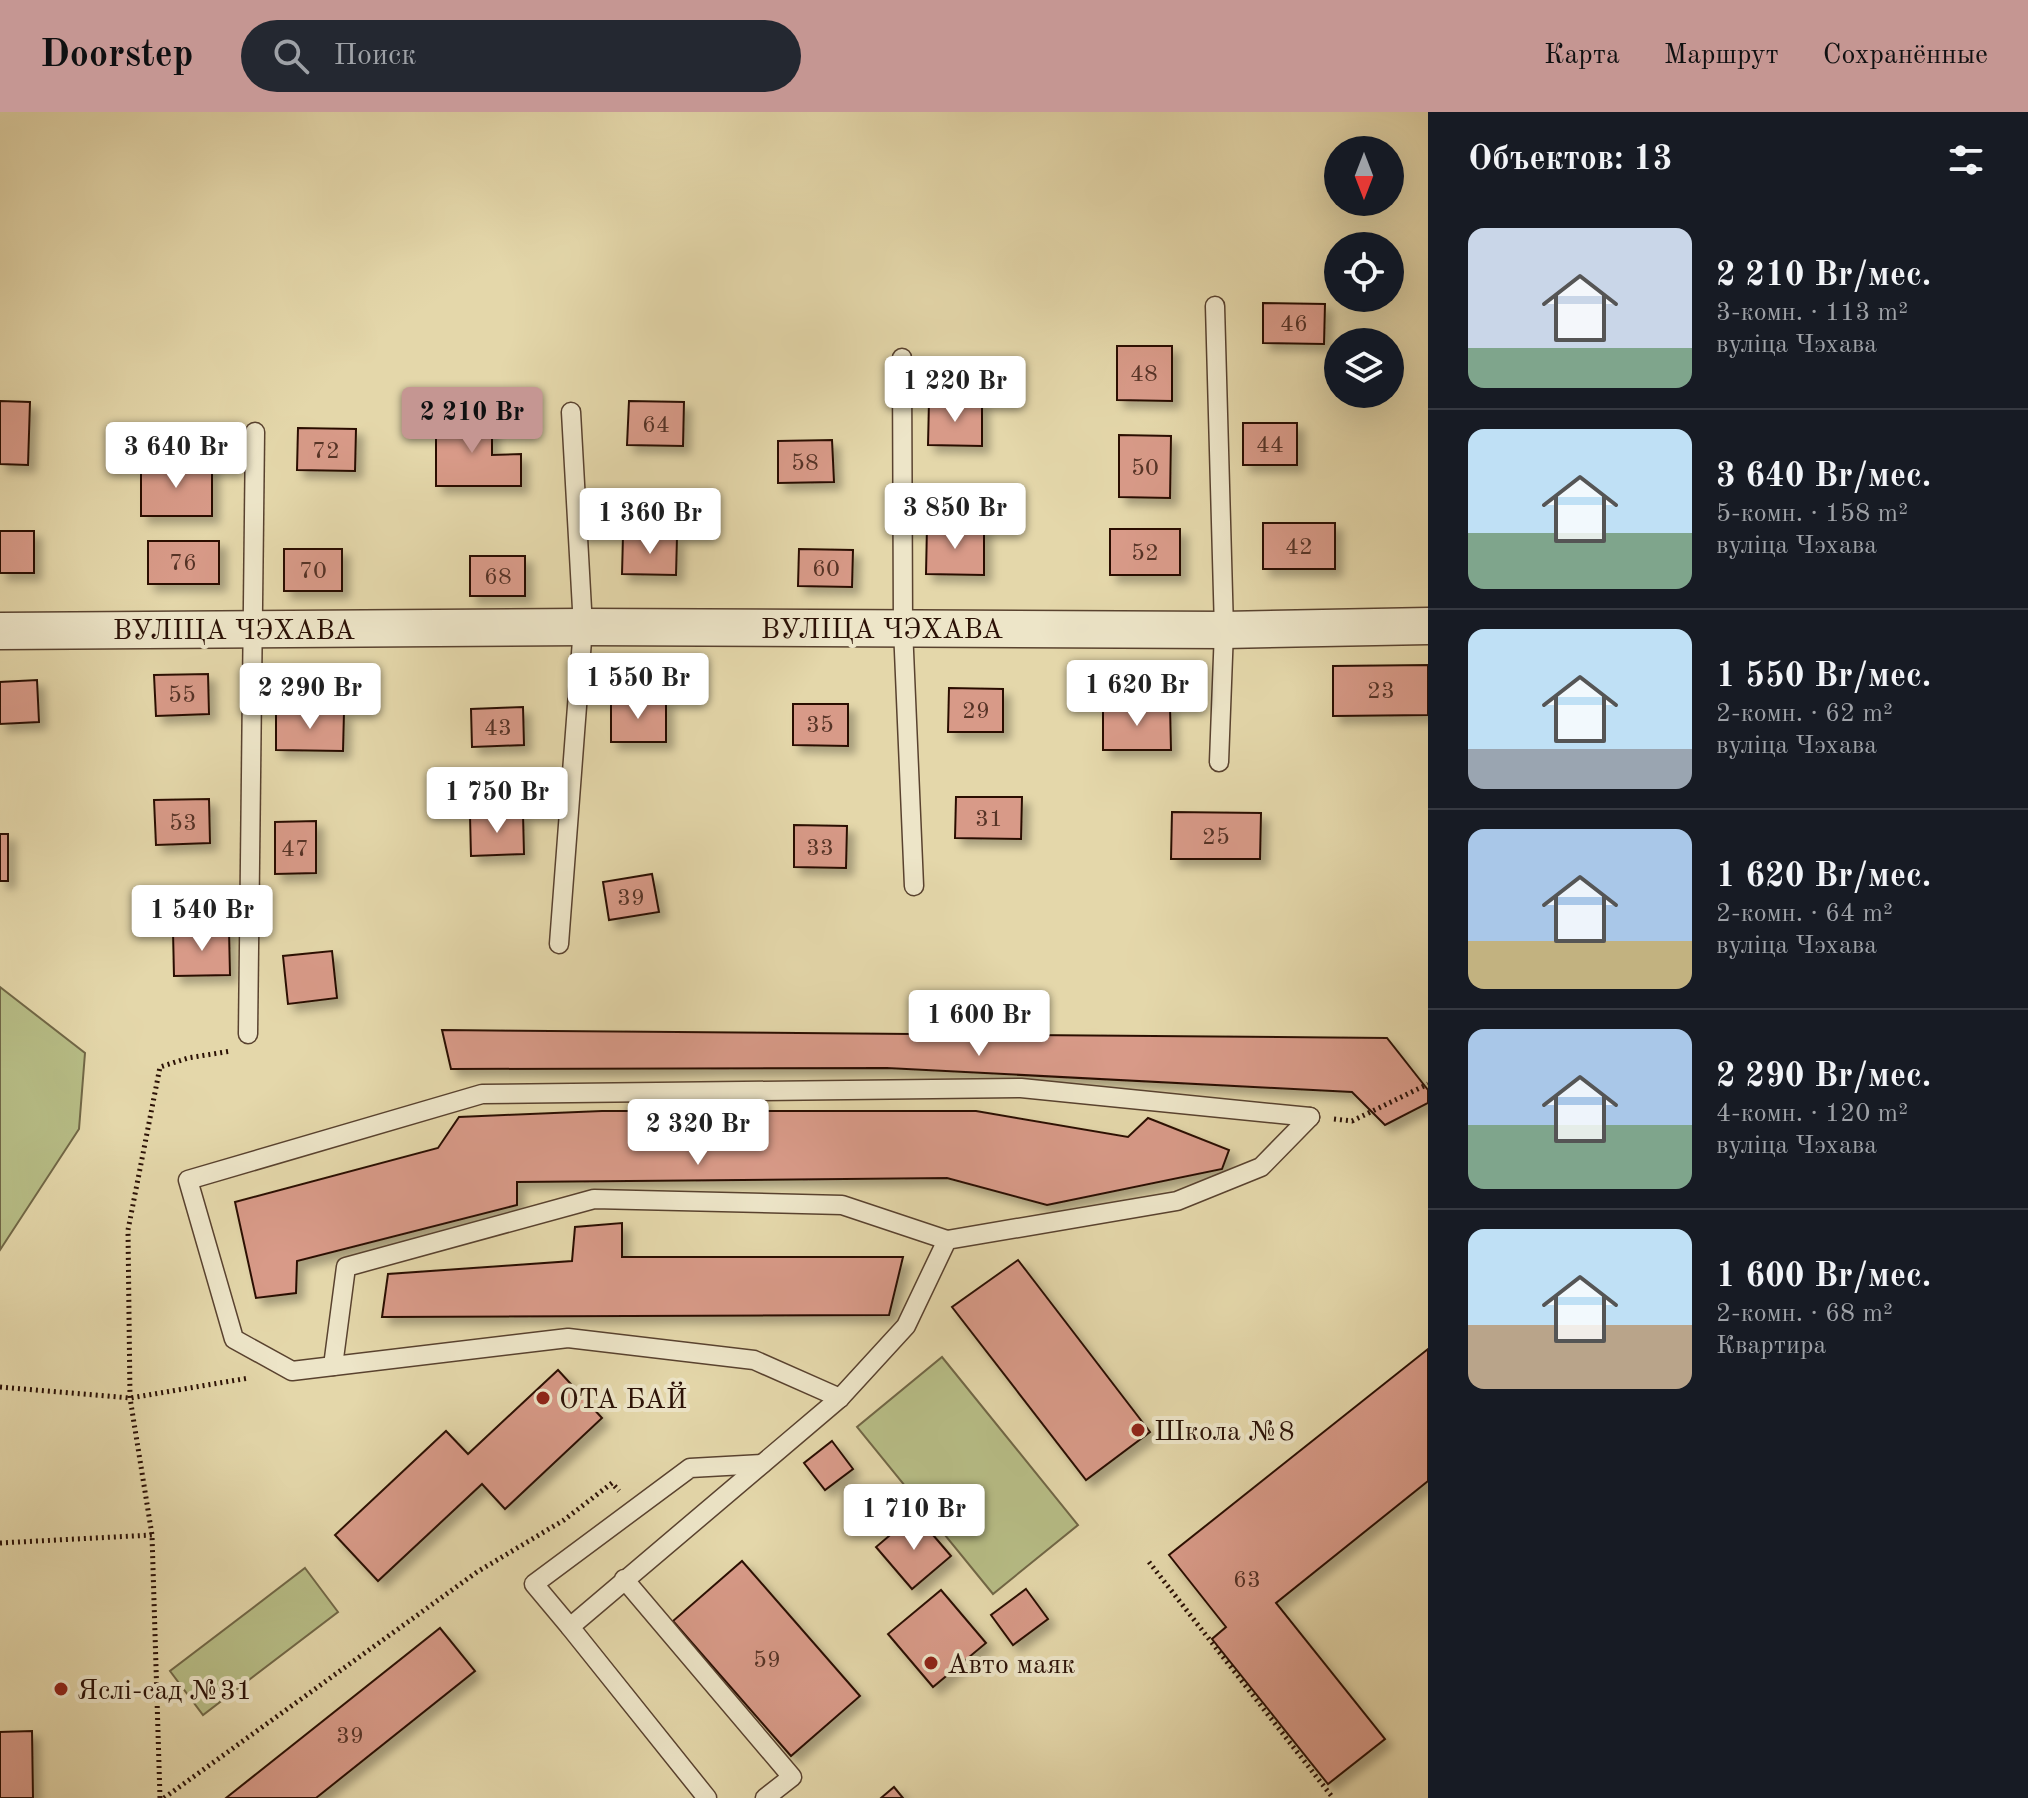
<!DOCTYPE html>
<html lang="ru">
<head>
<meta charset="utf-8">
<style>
  body { margin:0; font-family:"Old Standard TT",serif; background:#242831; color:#f1f3f6; height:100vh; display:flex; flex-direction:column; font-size:30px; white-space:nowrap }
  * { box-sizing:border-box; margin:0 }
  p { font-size:26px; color:#9ea1a6 }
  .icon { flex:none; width:44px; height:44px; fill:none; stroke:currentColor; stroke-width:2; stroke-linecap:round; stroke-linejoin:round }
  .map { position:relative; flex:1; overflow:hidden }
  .panel { display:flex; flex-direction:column; background:#171b24; width:600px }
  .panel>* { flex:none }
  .needle { width:52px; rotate:180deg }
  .fabs { position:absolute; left:1324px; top:24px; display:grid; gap:16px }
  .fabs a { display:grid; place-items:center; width:80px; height:80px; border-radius:50%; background:#171b24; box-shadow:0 8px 32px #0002; font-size:40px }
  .price { position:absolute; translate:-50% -68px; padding:0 18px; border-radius:8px; background:#fff; color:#222; font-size:26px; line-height:52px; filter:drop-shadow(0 2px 4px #0008) }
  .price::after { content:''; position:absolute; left:50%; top:48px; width:24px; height:18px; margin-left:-12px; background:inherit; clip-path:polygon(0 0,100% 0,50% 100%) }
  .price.current { background:#c59692; color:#111 }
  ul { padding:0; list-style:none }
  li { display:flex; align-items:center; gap:24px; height:200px; padding:0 40px }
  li+li { border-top:2px solid #363941 }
  li span { display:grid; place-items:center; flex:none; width:224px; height:160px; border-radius:16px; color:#555 }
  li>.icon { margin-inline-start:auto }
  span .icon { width:96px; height:96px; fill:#fffc; stroke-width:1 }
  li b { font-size:34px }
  h2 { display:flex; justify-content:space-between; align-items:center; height:96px; padding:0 40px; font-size:34px }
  header { display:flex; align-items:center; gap:48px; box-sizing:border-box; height:112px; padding:0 40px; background:#c59692; color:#111 }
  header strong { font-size:38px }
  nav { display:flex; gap:44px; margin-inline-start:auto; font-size:28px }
  .search { width:560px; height:72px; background:#242831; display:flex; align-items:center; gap:20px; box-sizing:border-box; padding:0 28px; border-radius:44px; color:#9ea1a6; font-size:30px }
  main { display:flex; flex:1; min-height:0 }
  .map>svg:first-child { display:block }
  .green { fill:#b7bd86; stroke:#716746; stroke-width:2 }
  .building { fill:#d89a88; stroke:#2b1106; stroke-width:2; filter:url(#shadow) }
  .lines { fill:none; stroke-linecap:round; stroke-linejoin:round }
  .lane-casing { stroke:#59422f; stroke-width:21 }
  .street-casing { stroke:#59422f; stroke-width:39 }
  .path { stroke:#2b1106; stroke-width:5; stroke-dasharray:2 4; stroke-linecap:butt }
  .lane { stroke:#ede5c8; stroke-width:18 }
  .street { stroke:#ede5c8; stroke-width:36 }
  .poi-dot { fill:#8f2418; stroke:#ede5c8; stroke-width:3 }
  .labels { text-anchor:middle; stroke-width:8; stroke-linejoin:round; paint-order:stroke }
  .number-label { font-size:24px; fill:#563326 }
  .street-label { font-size:28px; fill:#2b1106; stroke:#ede5c8 }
  .poi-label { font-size:28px; fill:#2b1106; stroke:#ede5c8; text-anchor:start }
</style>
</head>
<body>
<header>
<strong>Doorstep</strong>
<div class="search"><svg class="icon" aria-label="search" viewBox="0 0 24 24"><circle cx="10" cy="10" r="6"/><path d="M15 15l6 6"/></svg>Поиск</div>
<nav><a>Карта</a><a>Маршрут</a><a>Сохранённые</a></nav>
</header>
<main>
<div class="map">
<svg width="1428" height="1686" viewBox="0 0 1428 1686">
  <defs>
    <filter id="shadow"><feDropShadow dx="7" dy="7" stdDeviation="4" flood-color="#0004"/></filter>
  </defs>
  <rect width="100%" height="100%" fill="#e4d7aa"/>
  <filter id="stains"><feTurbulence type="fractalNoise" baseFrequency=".0025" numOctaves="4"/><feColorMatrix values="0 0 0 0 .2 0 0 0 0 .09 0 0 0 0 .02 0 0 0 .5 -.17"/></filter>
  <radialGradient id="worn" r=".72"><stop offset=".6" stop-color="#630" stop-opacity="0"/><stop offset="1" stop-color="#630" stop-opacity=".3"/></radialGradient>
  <g class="green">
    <polygon points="0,875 85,941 79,1017 0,1138"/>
    <polygon points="942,1245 1078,1413 993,1482 857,1315"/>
    <polygon points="305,1456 338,1500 203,1603 170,1559"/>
  </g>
  <g class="building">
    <polygon points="1263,191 1325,192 1324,232 1263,231"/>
    <polygon points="1117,234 1172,234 1172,289 1117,288"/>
    <polygon points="0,289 30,290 28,353 0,352"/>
    <polygon points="629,289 684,290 683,334 627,333"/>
    <polygon points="929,289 982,290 982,334 928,333"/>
    <polygon points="492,305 492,343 521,342 521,374 436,374 436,306"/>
    <rect x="1243" y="311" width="54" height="42"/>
    <polygon points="298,316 356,317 355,359 297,358"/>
    <polygon points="1119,323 1171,324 1170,386 1119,385"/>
    <polygon points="832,328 834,370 778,371 778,329"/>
    <rect x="141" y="352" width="71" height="52"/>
    <rect x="1263" y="411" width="72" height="46"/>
    <polygon points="927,414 984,415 984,463 926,462"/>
    <rect x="1110" y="417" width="70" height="46"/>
    <rect x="0" y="419" width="34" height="42"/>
    <polygon points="623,424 677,425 676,463 622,462"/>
    <rect x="148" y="429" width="71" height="43"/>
    <rect x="284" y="437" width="58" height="42"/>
    <polygon points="799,437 853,438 852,475 798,474"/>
    <rect x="470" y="444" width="55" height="40"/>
    <polygon points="1428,553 1428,603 1333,604 1333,554"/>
    <polygon points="208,562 209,602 156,604 154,563"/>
    <polygon points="37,568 39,610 0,612 0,570"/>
    <polygon points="949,576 1003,577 1003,620 948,620"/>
    <rect x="611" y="588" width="55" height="42"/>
    <polygon points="793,592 848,592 848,634 793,633"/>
    <polygon points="1103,594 1170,594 1171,638 1103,638"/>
    <polygon points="523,595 524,633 472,635 471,597"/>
    <polygon points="276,599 344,600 343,639 276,638"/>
    <polygon points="956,685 1022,685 1021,727 955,726"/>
    <polygon points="209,687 210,731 156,733 154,688"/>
    <polygon points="1172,700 1261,701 1260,747 1171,747"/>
    <polygon points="523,702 524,742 471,744 470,704"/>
    <polygon points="316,709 316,761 275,762 275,710"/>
    <polygon points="794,713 847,714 846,756 794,755"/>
    <rect x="0" y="722" width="8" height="47"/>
    <polygon points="652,762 659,800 609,808 603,770"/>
    <polygon points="229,818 230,863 174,864 173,819"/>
    <polygon points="332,839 337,886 288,892 283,844"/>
    <polygon points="442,918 1387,926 1428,978 1428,991 1385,1013 1352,980 887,956 451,957"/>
    <polygon points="602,999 976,999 1128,1025 1148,1006 1229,1038 1222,1057 1047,1093 947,1066 517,1070 517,1093 297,1149 296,1181 256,1186 235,1090 438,1036 459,1005"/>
    <polygon points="622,1111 622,1145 903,1145 889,1203 382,1205 388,1162 572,1149 575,1115"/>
    <polygon points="1018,1148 1150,1320 1086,1368 952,1195"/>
    <polygon points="1428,1237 1428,1369 1276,1491 1385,1627 1328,1672 1212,1527 1226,1515 1169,1443"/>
    <polygon points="558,1258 602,1306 505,1397 482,1372 378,1469 335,1423 446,1319 468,1342"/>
    <polygon points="832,1329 853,1357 825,1378 804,1351"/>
    <polygon points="915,1402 951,1444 912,1477 876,1435"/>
    <polygon points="742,1449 860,1584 791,1644 673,1509"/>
    <polygon points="1026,1477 1048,1507 1013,1533 991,1503"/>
    <polygon points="941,1478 986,1531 933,1575 888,1522"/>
    <polygon points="440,1516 475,1559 316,1686 226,1686"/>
    <polygon points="32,1619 33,1686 0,1686 0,1620"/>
    <polygon points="894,1675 903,1686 881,1686"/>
  </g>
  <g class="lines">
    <defs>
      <g id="lane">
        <polyline points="1215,194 1224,518 1219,650"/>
        <polyline points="902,246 903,516 914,774"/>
        <polyline points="559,832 583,515 571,300"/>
        <polyline points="248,922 255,320"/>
        <polyline points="333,1254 346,1155 594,1087 842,1093 947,1128"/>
        <polyline points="840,1286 754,1248 568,1226 292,1259 234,1227 188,1068 482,982 1021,976 1310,1005"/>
        <polyline points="624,1467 792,1665 765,1686"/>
        <polyline points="570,1515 534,1472 690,1356 762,1352"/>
        <polyline points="707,1686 570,1515 840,1286 906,1214 947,1128 1177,1089 1261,1055 1310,1005"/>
      </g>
      <polyline id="street" points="0,519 583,515 1224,518 1428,514"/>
    </defs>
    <use href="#lane" class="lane-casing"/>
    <use href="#street" class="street-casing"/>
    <g class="path">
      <polyline points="1334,1007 1352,1009 1428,972"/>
      <polyline points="0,1275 130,1286 249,1266"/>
      <polyline points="0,1431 152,1423"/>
      <polyline points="1149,1450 1333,1686"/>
      <polyline points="160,1686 152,1423 130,1286 128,1118 160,955 188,946 231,939"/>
      <polyline points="164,1686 477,1460 564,1408 612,1371 619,1379"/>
    </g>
    <use href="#lane" class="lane"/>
    <use href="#street" class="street"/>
  </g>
  <g class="poi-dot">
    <circle cx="543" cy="1286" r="8"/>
    <circle cx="1138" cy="1318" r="8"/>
    <circle cx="931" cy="1551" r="8"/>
    <circle cx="61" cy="1577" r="8"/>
  </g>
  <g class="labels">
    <g class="number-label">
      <text x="1294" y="219">46</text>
      <text x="1144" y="269">48</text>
      <text x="656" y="320">64</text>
      <text x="1270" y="340">44</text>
      <text x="326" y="346">72</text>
      <text x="805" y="358">58</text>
      <text x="1145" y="363">50</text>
      <text x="1299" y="442">42</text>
      <text x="1145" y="448">52</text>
      <text x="183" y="458">76</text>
      <text x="826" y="464">60</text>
      <text x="313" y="466">70</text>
      <text x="498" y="472">68</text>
      <text x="1381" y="586">23</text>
      <text x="182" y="590">55</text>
      <text x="976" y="606">29</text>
      <text x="820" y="620">35</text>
      <text x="498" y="623">43</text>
      <text x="989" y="714">31</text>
      <text x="183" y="718">53</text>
      <text x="1216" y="732">25</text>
      <text x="820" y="743">33</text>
      <text x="295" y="744">47</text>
      <text x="631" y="793">39</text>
      <text x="1247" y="1475">63</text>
      <text x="767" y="1555">59</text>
      <text x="350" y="1631">39</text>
    </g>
    <g class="street-label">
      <text x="882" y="526">ВУЛІЦА ЧЭХАВА</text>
      <text x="234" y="527">ВУЛІЦА ЧЭХАВА</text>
    </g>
    <g class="poi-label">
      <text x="559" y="1296">ОТА БАЙ</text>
      <text x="1154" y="1328">Школа №8</text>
      <text x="947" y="1561">Авто маяк</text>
      <text x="77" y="1587">Яслі-сад №31</text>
    </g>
  </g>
  <rect width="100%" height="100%" filter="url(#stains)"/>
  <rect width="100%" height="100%" fill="url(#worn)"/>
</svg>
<div class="fabs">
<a><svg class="needle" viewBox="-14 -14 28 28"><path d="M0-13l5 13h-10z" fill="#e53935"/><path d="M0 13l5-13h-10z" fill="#9ea1a6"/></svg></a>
<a><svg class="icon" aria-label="locate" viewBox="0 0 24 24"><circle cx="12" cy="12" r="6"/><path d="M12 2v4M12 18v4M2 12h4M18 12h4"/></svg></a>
<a><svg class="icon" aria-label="layers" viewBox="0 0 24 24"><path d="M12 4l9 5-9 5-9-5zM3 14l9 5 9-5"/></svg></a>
</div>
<b class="price" style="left:955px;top:312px">1 220 Br</b>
<b class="price current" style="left:472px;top:343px">2 210 Br</b>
<b class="price" style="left:176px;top:378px">3 640 Br</b>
<b class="price" style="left:955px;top:439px">3 850 Br</b>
<b class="price" style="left:650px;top:444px">1 360 Br</b>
<b class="price" style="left:638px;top:609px">1 550 Br</b>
<b class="price" style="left:1137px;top:616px">1 620 Br</b>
<b class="price" style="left:310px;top:619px">2 290 Br</b>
<b class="price" style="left:497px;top:723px">1 750 Br</b>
<b class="price" style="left:202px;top:841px">1 540 Br</b>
<b class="price" style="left:979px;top:946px">1 600 Br</b>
<b class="price" style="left:698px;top:1055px">2 320 Br</b>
<b class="price" style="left:914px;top:1440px">1 710 Br</b>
</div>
<section class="panel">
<h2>Объектов: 13<svg class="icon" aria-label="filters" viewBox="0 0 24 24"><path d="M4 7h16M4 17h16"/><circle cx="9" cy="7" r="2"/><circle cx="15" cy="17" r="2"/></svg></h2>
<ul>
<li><span style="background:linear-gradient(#c9d6e8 75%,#7fa58c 0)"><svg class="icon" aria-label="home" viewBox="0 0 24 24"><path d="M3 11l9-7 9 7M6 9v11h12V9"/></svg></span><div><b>2 210 Br/мес.</b><p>3-комн. · 113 m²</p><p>вуліца Чэхава</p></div></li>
<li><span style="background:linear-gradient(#bfe0f5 65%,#7fa58c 0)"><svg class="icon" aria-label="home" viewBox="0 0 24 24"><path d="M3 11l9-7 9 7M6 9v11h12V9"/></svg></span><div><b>3 640 Br/мес.</b><p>5-комн. · 158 m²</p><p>вуліца Чэхава</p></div></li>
<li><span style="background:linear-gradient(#bfe0f5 75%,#9aa5b1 0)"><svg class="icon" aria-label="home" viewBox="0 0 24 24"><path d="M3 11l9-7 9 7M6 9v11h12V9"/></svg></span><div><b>1 550 Br/мес.</b><p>2-комн. · 62 m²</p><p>вуліца Чэхава</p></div></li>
<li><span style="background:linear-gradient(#a9c7e8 70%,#c2b280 0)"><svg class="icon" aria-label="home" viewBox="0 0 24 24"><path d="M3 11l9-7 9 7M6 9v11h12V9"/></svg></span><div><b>1 620 Br/мес.</b><p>2-комн. · 64 m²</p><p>вуліца Чэхава</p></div></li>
<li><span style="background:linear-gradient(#a9c7e8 60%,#7fa58c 0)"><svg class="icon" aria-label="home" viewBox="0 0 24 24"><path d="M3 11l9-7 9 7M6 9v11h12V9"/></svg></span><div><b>2 290 Br/мес.</b><p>4-комн. · 120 m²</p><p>вуліца Чэхава</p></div></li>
<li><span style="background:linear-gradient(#bfe0f5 60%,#b9a48a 0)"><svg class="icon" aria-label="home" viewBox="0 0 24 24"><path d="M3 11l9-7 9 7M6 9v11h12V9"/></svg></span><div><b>1 600 Br/мес.</b><p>2-комн. · 68 m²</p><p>Квартира</p></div></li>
</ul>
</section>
</main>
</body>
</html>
